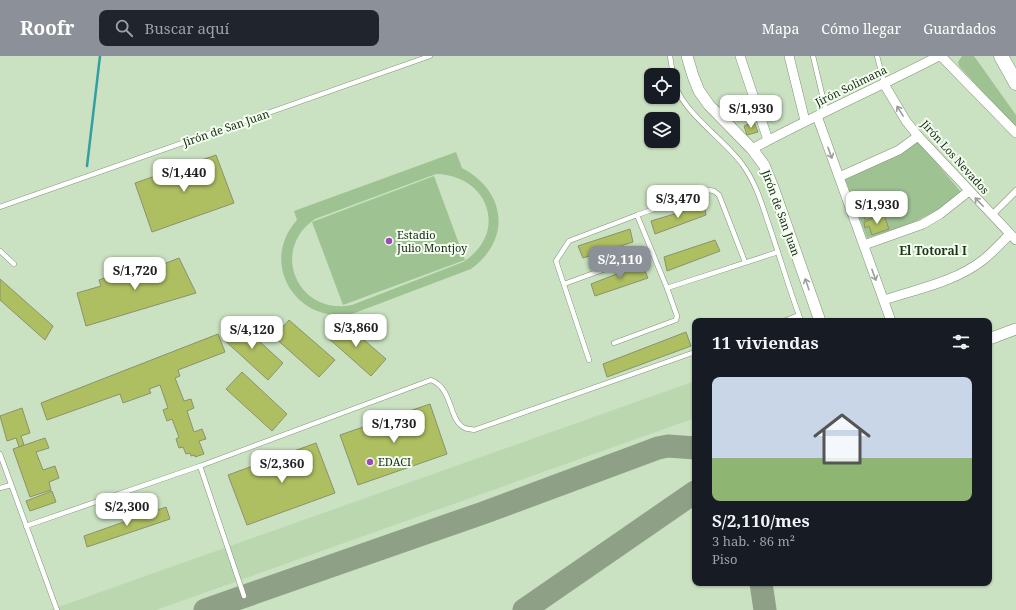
<!DOCTYPE html>
<html lang="es">
<head>
<meta charset="utf-8">
<style>
  body { margin:0; font-family:"Noto Serif",serif; background:#20242c; color:#f1f3f6; height:100vh; display:flex; flex-direction:column; font-size:15px; white-space:nowrap }
  * { box-sizing:border-box; margin:0 }
  p { font-size:13px; color:#9ea1a6 }
  .icon { flex:none; width:22px; height:22px; fill:none; stroke:currentColor; stroke-width:2; stroke-linecap:round; stroke-linejoin:round }
  .map { position:relative; flex:1; overflow:hidden }
  .side { position:absolute; left:692px; top:262px; width:300px; height:268px; display:flex; flex-direction:column; background:#171b24; border-radius:8px; box-shadow:0 1px 3px #0004 }
  .side>* { flex:none }
  .tools { position:absolute; left:644px; top:12px; display:grid; gap:8px }
  .tools a { display:grid; place-items:center; width:36px; height:36px; border-radius:8px; background:#171b24; box-shadow:0 1px 3px #0004; font-size:20px }
  .price { position:absolute; translate:-50% -34px; padding:0 9px; border-radius:8px; background:#fff; color:#222; font-size:13px; line-height:26px; filter:drop-shadow(0 1px 2px #0008) }
  .price::after { content:''; position:absolute; left:50%; top:24px; width:12px; height:9px; margin-left:-6px; background:inherit; clip-path:polygon(0 0,100% 0,50% 100%) }
  .price.on { background:#8c9099; color:#fff }
  ul { padding:0; list-style:none }
  li { display:grid; align-content:center; gap:8px; height:212px; padding:0 20px }
  li+li { border-top:1px solid #363941 }
  li span { display:grid; place-items:center; height:124px; border-radius:8px; color:#555 }
  li>.icon { margin-inline-start:auto }
  span .icon { width:72px; height:72px; fill:#fffc; stroke-width:1 }
  li b { font-size:17px }
  h2 { display:flex; justify-content:space-between; align-items:center; height:48px; padding:0 20px; font-size:17px }
  header { display:flex; align-items:center; gap:24px; box-sizing:border-box; height:56px; padding:0 20px; background:#8c9099; color:#fff }
  header strong { font-size:19px }
  nav { display:flex; gap:22px; margin-inline-start:auto; font-size:14px }
  .search { width:280px; height:36px; background:#20242c; display:flex; align-items:center; gap:10px; box-sizing:border-box; padding:0 14px; border-radius:8px; color:#9ea1a6; font-size:15px }
  .map>svg:first-child { display:block }
  .built { fill:#bad7b0 }
  .green { fill:#9fc293; fill-rule:evenodd }
  .lines { fill:none; stroke-linecap:round; stroke-linejoin:round }
  .stream { stroke:#31a0a3; stroke-width:2.5 }
  .taxiway { stroke:#8ea086; stroke-width:23 }
  .building { fill:#aebf61; stroke:#8a926e }
  .service-casing { stroke:#7f9577; stroke-width:5.5 }
  .pedestrian-casing { stroke:#7f9577; stroke-width:7 }
  .minor-casing { stroke:#7f9577; stroke-width:10 }
  .tertiary-casing { stroke:#7f9577; stroke-width:12 }
  .primary-casing { stroke:#7f9577; stroke-width:15 }
  .service { stroke:#fff; stroke-width:4.5 }
  .pedestrian { stroke:#fff; stroke-width:6 }
  .minor { stroke:#fff; stroke-width:9 }
  .tertiary { stroke:#fff; stroke-width:11 }
  .primary { stroke:#fff; stroke-width:14 }
  .oneway { stroke:#9b9f9a }
  .poi-dot { fill:#9e49b7; stroke:#f2ffee; stroke-width:1.5 }
  .labels { text-anchor:middle; stroke-width:4; stroke-linejoin:round; paint-order:stroke }
  .street-label { font-size:11px; fill:#212a1e; stroke:#f2ffee }
  .poi-label { font-size:11px; fill:#212a1e; stroke:#f2ffee; text-anchor:start }
  .neighbourhood-label { font-size:12px; font-weight:bold; fill:#1f3118; stroke:#f2ffee }
</style>
</head>
<body>
<header>
<strong>Roofr</strong>
<div class="search"><svg class="icon" aria-label="search" viewBox="0 0 24 24"><circle cx="10" cy="10" r="6"/><path d="M15 15l6 6"/></svg>Buscar aquí</div>
<nav><a>Mapa</a><a>Cómo llegar</a><a>Guardados</a></nav>
</header>
<div class="map">
<svg width="1016" height="554" viewBox="0 0 1016 554">
  <rect width="100%" height="100%" fill="#cae2c1"/>
  <polygon class="built" points="695,325 695,362 156,554 50,554"/>
  <g class="green">
    <polygon points="962,0 974,0 1016,59 1016,72 959,10 958,6"/>
    <polygon points="918,85 961,136 937,155 908,169 867,182 845,123 888,104"/>
    <path d="M456,96L462,112C506,135 512,183 471,213L352,258C297,269 258,207 297,164L294,155ZM436,118C489,119 509,177 463,206L352,249C298,260 269,194 315,163Z"/>
    <polygon points="434,120 465,204 343,249 312,166"/>
  </g>
  <g class="lines">
    <polyline class="stream" points="87,110 100,0"/>
    <g class="taxiway">
      <polyline points="761,527 765,554"/>
      <polyline points="205,554 483,457 658,392 668,390 695,392"/>
      <polyline points="524,554 695,436"/>
    </g>
  </g>
  <g class="building">
    <polygon points="754,66 758,76 747,79 744,70"/>
    <polygon points="216,99 234,147 152,176 135,127"/>
    <polygon points="878,144 883,158 865,164 860,150"/>
    <polygon points="704,149 706,159 655,178 651,165"/>
    <polygon points="884,159 889,173 872,179 869,170 865,172 864,166"/>
    <polygon points="630,173 633,186 583,202 578,190"/>
    <polygon points="715,184 720,195 667,215 664,201"/>
    <polygon points="179,202 196,237 86,270 77,237 101,230 99,224 148,205 151,213"/>
    <polygon points="642,208 648,222 595,240 591,228"/>
    <polygon points="0,223 53,270 45,284 0,244"/>
    <polygon points="236,264 283,307 268,324 221,281"/>
    <polygon points="289,264 335,304 319,321 274,281"/>
    <polygon points="341,264 386,303 371,320 327,281"/>
    <polygon points="686,276 691,290 607,321 603,308"/>
    <polygon points="218,278 225,296 178,314 180,320 175,322 184,345 191,343 194,352 187,355 194,376 202,373 206,383 199,385 204,398 195,401 195,399 191,400 190,397 186,398 183,391 179,392 176,383 179,381 172,363 167,365 163,354 168,352 160,329 149,333 151,337 123,347 120,338 47,364 41,347"/>
    <polygon points="242,316 287,358 272,375 226,333"/>
    <polygon points="430,348 447,398 358,429 340,379"/>
    <polygon points="22,352 30,377 21,380 24,389 19,391 16,382 7,385 0,360"/>
    <polygon points="45,382 49,392 36,396 43,414 55,410 59,422 49,426 51,434 30,441 13,393"/>
    <polygon points="316,387 335,437 247,469 228,419"/>
    <polygon points="52,435 56,446 30,455 26,445"/>
    <polygon points="166,451 170,463 87,491 84,480"/>
  </g>
  <g class="lines">
    <defs>
      <g id="service">
        <polyline points="670,0 673,19"/>
        <polyline points="813,0 826,55"/>
        <polyline points="877,0 884,27"/>
        <path d="M673,20C678,55 722,80 742,108C757,128 763,152 771,175C781,205 790,235 801,265"/>
        <polyline points="0,151 430,0"/>
        <polyline points="637,159 667,232 778,196"/>
        <polyline points="0,195 14,208"/>
        <polyline points="564,228 652,196"/>
        <polyline points="784,265 799,259"/>
        <polyline points="614,287 676,264 677,260 667,232"/>
        <polyline points="589,304 556,205 569,185 637,159 709,134 714,135 719,139 745,206"/>
        <polyline points="0,398 57,554"/>
        <polyline points="200,410 244,540"/>
        <polyline points="0,432 11,429"/>
        <path d="M26,470L200,410L431,324C454,333 448,365 465,372C467,373 471,373 474,374L695,296"/>
      </g>
      <polyline id="pedestrian" points="992,159 1016,135"/>
      <g id="minor">
        <polyline points="740,0 768,84"/>
        <polyline points="789,0 805,65"/>
        <polyline points="941,0 1016,77"/>
        <polyline points="884,28 906,65 918,80 1016,184"/>
        <polyline points="817,60 891,265"/>
        <path d="M752,93C813,60 877,32 939,0"/>
        <polyline points="839,121 899,94 918,80"/>
        <polyline points="864,189 923,168 940,158 969,135"/>
        <path d="M884,244C917,233 955,226 983,204C993,196 1001,187 1010,178"/>
      </g>
      <g id="tertiary">
        <polyline points="687,0 693,20 699,35 709,49 752,93 764,109 774,134 820,265"/>
        <polyline points="989,283 1016,273"/>
      </g>
      <polyline id="primary" points="1001,0 1016,27"/>
    </defs>
    <use href="#service" class="service-casing"/>
    <use href="#pedestrian" class="pedestrian-casing"/>
    <use href="#minor" class="minor-casing"/>
    <use href="#tertiary" class="tertiary-casing"/>
    <use href="#primary" class="primary-casing"/>
    <use href="#service" class="service"/>
    <use href="#pedestrian" class="pedestrian"/>
    <use href="#minor" class="minor"/>
    <use href="#tertiary" class="tertiary"/>
    <use href="#primary" class="primary"/>
  </g>
  <defs><path id="oneway-shaft" d="M-6 0H5M1.5-3L5.5 0L1.5 3" fill="none" stroke-width="1.6" stroke-linecap="round" stroke-linejoin="round"/></defs>
  <g class="oneway">
    <use href="#oneway-shaft" transform="translate(900 55) rotate(-122)"/>
    <use href="#oneway-shaft" transform="translate(830 97) rotate(70)"/>
    <use href="#oneway-shaft" transform="translate(979 146) rotate(-134)"/>
    <use href="#oneway-shaft" transform="translate(874 219) rotate(70)"/>
    <use href="#oneway-shaft" transform="translate(807 228) rotate(-109)"/>
  </g>
  <g class="poi-dot">
    <circle cx="389" cy="185" r="4"/>
    <circle cx="370" cy="406" r="4"/>
  </g>
  <g class="labels">
    <g class="street-label">
      <text transform="translate(851 30) rotate(-26)" y="4">Jirón Solimana</text>
      <text transform="translate(226 72) rotate(-19)" y="4">Jirón de San Juan</text>
      <text transform="translate(955 101) rotate(48)" y="4">Jirón Los Nevados</text>
      <text transform="translate(781 157) rotate(70)" y="4">Jirón de San Juan</text>
    </g>
    <g class="poi-label">
      <text x="397" y="183">Estadio<tspan x="397" dy="13">Julio Montjoy</tspan></text>
      <text x="378" y="410">EDACI</text>
    </g>
    <g class="neighbourhood-label">
      <text x="933" y="199">El Totoral I</text>
    </g>
  </g>
</svg>
<div class="tools">
<a><svg class="icon" aria-label="locate" viewBox="0 0 24 24"><circle cx="12" cy="12" r="6"/><path d="M12 2v4M12 18v4M2 12h4M18 12h4"/></svg></a>
<a><svg class="icon" aria-label="layers" viewBox="0 0 24 24"><path d="M12 4l9 5-9 5-9-5zM3 14l9 5 9-5"/></svg></a>
</div>
<b class="price" style="left:751px;top:73px">S/1,930</b>
<b class="price" style="left:184px;top:137px">S/1,440</b>
<b class="price" style="left:678px;top:163px">S/3,470</b>
<b class="price" style="left:877px;top:169px">S/1,930</b>
<b class="price on" style="left:620px;top:224px">S/2,110</b>
<b class="price" style="left:135px;top:235px">S/1,720</b>
<b class="price" style="left:356px;top:292px">S/3,860</b>
<b class="price" style="left:252px;top:294px">S/4,120</b>
<b class="price" style="left:394px;top:388px">S/1,730</b>
<b class="price" style="left:282px;top:428px">S/2,360</b>
<b class="price" style="left:127px;top:471px">S/2,300</b>
<section class="side">
<h2>11 viviendas<svg class="icon" aria-label="filters" viewBox="0 0 24 24"><path d="M4 7h16M4 17h16"/><circle cx="9" cy="7" r="2"/><circle cx="15" cy="17" r="2"/></svg></h2>
<ul>
<li><span style="background:linear-gradient(#c9d6e8 65%,#8fb573 0)"><svg class="icon" aria-label="home" viewBox="0 0 24 24"><path d="M3 11l9-7 9 7M6 9v11h12V9"/></svg></span><div><b>S/2,110/mes</b><p>3 hab. · 86 m²</p><p>Piso</p></div></li>
</ul>
</section>
</div>
</body>
</html>
